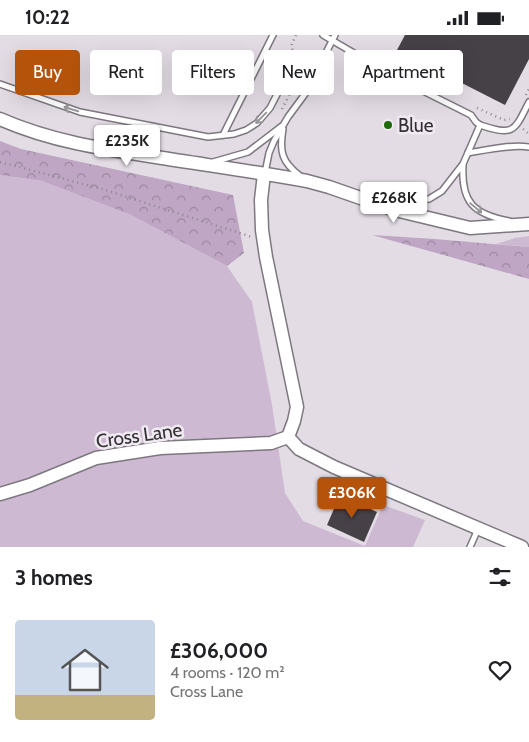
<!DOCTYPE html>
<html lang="en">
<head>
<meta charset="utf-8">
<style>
  body { margin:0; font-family:Cabin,sans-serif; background:#f6f6f6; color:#202124; height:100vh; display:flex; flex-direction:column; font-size:19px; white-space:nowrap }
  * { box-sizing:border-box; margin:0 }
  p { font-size:16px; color:#757577 }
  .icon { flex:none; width:28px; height:28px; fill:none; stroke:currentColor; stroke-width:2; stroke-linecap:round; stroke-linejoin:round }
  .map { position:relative; height:512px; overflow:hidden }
  .drawer { display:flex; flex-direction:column; background:#fff; flex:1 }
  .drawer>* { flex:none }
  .guide { position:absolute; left:15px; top:15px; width:500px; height:45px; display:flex; gap:10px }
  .price { position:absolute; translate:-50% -42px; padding:0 11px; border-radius:5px; background:#fff; color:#222; font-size:16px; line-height:32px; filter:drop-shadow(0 1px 2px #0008) }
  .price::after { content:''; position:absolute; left:50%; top:30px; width:15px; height:11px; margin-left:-8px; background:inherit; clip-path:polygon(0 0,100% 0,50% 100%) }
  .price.current { background:#b45309; color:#fff }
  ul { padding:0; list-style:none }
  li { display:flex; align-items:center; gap:15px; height:125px; padding:0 15px }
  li+li { border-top:1px solid #e0e0e0 }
  li span { display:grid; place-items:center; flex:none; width:140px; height:100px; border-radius:5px; color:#555 }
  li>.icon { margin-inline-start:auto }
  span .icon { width:60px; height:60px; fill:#fffc; stroke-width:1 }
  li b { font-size:21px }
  h2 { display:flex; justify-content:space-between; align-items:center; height:60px; padding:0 15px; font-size:21px }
  .pill { padding:0 18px; border-radius:5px; background:#fff; box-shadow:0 5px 20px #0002; font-size:18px; line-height:45px }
  .pill.current { background:#b45309; color:#fff }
  .status { display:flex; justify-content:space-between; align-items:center; height:35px; padding:0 25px; background:#fff; direction:ltr }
  .status svg { height:14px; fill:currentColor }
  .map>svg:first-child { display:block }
  .grass { fill:#ceb9d2 }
  .forest { fill:url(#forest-crowns) }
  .building { fill:#464047 }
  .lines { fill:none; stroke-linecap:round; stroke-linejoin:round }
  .service-casing { stroke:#7d777f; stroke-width:8 }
  .tertiary-casing { stroke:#7d777f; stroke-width:15 }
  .path { stroke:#8d888f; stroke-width:2.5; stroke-dasharray:1 4; stroke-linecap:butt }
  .service { stroke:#fff; stroke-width:5 }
  .tertiary { stroke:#fff; stroke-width:12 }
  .oneway { stroke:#99989a }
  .poi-dot { fill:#1f6a0a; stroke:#f0e9f2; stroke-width:2 }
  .labels { text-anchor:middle; stroke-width:5; stroke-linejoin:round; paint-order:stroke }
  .poi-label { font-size:19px; fill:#333034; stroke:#f0e9f2; text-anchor:start }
  .street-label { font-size:19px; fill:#333034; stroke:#f0e9f2 }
</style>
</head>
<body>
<div class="status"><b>10:22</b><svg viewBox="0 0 49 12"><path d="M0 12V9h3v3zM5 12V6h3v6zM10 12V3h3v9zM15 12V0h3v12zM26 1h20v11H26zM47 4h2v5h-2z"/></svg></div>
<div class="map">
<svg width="529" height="512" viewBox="0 0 529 512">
  <defs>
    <pattern id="forest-crowns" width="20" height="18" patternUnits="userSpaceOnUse" patternTransform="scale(1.25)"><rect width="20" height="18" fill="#bfa6c4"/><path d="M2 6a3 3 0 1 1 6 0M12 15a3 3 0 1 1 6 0" fill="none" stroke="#9c88a0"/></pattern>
  </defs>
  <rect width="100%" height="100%" fill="#e3dce5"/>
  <g class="grass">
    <polygon points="0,140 42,146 131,180 227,231 252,267 272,370 285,458 303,486 365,511 383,470 425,485 413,512 0,512"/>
    <polygon points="529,201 529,212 496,209 515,203"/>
  </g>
  <g class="forest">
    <polygon points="0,106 21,114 233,160 244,218 227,231 131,180 42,146 0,140"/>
    <polygon points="372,200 435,204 529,212 529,244"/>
  </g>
  <g class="building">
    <polygon points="405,0 529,0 529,24 505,70 397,15"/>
    <polygon points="340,460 377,477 364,507 327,490"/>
  </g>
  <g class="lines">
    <defs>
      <g id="service">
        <polyline points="323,0 395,42 471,80 476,87 480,90 463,129 442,156 429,164 414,166 374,162"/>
        <path d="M0,49L80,77L208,102L234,99L246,95L257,88L270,73L288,38C298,28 305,42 310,50"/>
        <path d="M480,90C514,101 514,97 529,67"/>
        <path d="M283,94C279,117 282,127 300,141"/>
        <polyline points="223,100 273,0"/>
        <path d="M468,118C485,115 512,109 529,112"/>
        <polyline points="213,127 248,117 282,91"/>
        <path d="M463,130C461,167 473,179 509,186"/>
        <polyline points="265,138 269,118 274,106 288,82 305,59 335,0"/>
        <polyline points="470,512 478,494"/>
      </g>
      <g id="tertiary">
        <path d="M0,84C50,106 102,114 156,122C206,130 257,137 307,146L329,152L395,175L470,193L529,189"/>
        <polyline points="264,139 261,165 262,195 266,222 297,372 294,386 288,402 299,414 334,432 522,512"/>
        <polyline points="0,459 30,450 96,423 160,413 271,408 288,402"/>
      </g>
    </defs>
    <use href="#service" class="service-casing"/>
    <use href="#tertiary" class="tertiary-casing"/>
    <g class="path">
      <polyline points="296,0 291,11 293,16 304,22 305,29"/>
      <polyline points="526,60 529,54"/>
      <polyline points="477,73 504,85 510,84"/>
      <polyline points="282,74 297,45"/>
      <polyline points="523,94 529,99"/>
      <polyline points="0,127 102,154 252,202"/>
    </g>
    <use href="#service" class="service"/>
    <use href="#tertiary" class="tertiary"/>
  </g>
  <defs><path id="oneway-shaft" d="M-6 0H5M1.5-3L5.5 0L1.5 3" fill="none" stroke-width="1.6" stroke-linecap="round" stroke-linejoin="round" transform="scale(1.25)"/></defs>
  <g class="oneway">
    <use href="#oneway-shaft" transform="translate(71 74) rotate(-163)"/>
    <use href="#oneway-shaft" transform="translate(261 83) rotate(134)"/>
    <use href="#oneway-shaft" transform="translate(476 173) rotate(40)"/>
  </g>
  <circle class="poi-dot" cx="388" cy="90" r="5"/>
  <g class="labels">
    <g class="poi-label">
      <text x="398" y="97">Blue</text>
    </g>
    <g class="street-label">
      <text transform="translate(139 400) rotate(-8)" y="7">Cross Lane</text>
    </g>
  </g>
</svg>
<b class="price" style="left:127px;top:132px">£235K</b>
<b class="price" style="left:394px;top:189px">£268K</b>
<b class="price current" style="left:352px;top:484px">£306K</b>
<div class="guide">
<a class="pill current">Buy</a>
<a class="pill">Rent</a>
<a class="pill">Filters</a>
<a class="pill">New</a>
<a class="pill">Apartment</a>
</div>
</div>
<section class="drawer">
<h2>3 homes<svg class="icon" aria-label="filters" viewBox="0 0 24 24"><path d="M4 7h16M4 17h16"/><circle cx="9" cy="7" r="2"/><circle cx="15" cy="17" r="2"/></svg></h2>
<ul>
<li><span style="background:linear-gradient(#c9d6e8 75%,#c2b280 0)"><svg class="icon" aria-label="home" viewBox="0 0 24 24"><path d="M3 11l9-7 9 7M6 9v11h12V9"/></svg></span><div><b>£306,000</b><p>4 rooms · 120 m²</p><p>Cross Lane</p></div><svg class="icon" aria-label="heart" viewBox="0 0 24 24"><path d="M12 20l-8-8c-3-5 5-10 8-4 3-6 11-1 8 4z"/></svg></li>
</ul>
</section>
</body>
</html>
